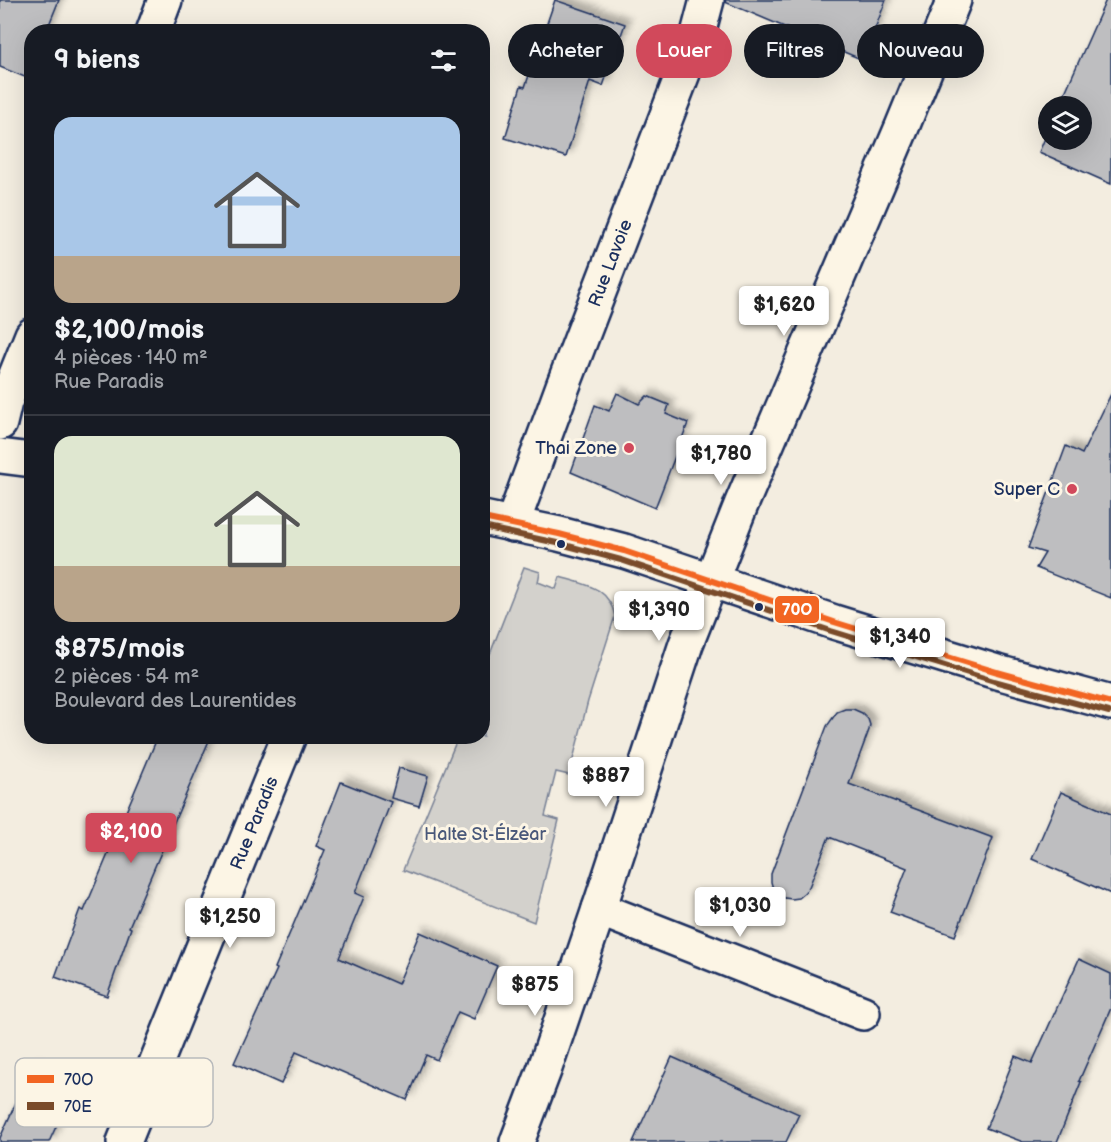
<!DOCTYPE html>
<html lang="fr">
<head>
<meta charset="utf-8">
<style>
  body { margin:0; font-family:"Balsamiq Sans",sans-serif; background:#20242c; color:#f1f3f6; height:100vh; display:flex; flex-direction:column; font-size:22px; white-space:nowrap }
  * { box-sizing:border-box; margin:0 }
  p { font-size:20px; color:#9ea1a6 }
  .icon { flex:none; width:33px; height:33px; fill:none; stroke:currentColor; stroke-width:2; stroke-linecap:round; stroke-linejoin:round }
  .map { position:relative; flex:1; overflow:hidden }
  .panel { position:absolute; left:24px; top:24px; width:466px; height:720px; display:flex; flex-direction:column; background:#171b24; border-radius:24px; box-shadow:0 6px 24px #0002 }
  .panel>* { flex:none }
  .top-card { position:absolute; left:508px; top:24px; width:512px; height:54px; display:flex; gap:12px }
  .fabs { position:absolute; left:1038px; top:96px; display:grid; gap:12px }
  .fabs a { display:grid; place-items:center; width:54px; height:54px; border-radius:50%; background:#171b24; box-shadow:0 6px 24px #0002; font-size:30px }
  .price { position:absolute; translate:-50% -51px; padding:0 14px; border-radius:6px; background:#fff; color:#222; font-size:20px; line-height:39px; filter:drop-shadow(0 2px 3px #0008) }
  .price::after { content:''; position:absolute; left:50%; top:36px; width:18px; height:14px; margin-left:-9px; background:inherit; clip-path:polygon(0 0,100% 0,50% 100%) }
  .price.selected { background:#d1495b; color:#fff }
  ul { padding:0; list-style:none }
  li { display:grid; align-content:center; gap:12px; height:318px; padding:0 30px }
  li+li { border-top:2px solid #363941 }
  li span { display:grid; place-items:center; height:186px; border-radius:18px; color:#555 }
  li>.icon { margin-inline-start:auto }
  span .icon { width:108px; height:108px; fill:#fffc; stroke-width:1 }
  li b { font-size:26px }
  h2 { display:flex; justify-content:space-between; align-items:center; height:72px; padding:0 30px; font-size:26px }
  .chip { padding:0 21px; border-radius:27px; background:#171b24; box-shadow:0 6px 24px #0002; font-size:21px; line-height:54px }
  .chip.selected { background:#d1495b; color:#fff }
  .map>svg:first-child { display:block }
  .green { fill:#d3d1cc; stroke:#778095; stroke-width:1.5 }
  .building { fill:#bebec0; stroke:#1b2f5e; stroke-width:1.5; filter:url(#shadow) }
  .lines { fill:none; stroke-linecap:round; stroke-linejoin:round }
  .street-casing { stroke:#1b2f5e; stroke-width:38 }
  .secondary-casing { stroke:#1b2f5e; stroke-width:38 }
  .street { stroke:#fcf5e5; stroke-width:33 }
  .secondary { stroke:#fcf5e5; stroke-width:33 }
  .bus-1-casing { stroke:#fcf5e5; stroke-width:10 }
  .bus-2-casing { stroke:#fcf5e5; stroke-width:10 }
  .bus-1 { stroke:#f26522; stroke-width:6 }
  .bus-2 { stroke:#7a4b2a; stroke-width:6 }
  .poi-dot { fill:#d1495b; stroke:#fcf5e5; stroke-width:2 }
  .bus-dot { fill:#1b2f5e; stroke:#fcf5e5; stroke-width:2 }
  .labels { text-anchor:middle; stroke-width:6; stroke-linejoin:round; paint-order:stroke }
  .street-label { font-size:18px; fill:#1b2f5e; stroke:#fcf5e5 }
  .poi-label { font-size:18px; fill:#1b2f5e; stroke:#fcf5e5; text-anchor:end }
  .park-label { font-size:18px; fill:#49587a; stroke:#fcf5e5 }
  .key { fill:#fcf5e5; stroke:#b8babc; stroke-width:1.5 }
  .key-label { font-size:16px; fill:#1b2f5e }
  .line-badge { stroke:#fcf5e5; stroke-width:2 }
  .badge-label { font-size:16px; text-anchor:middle; font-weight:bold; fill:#fff }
</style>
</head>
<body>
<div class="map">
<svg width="1111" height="1142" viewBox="0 0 1111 1142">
  <defs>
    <filter id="shadow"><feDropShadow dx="5.5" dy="-5.5" stdDeviation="3" flood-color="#0004"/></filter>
  </defs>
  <rect width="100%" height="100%" fill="#f3ede0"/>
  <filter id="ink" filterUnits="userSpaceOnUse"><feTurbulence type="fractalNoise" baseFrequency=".0167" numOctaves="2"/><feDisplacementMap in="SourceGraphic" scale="12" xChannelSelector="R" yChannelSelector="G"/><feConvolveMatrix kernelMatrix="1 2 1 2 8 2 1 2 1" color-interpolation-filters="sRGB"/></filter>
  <g filter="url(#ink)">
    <path class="green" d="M524,567L540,572L538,582L556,589L560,577C586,585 608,586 615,616L588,701L569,775L556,772L545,816L559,820L534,922L403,870L458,737L483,736V672Z"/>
    <g class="building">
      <polygon points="0,0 59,0 46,32 32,32 32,80 0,67"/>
      <polygon points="555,0 625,24 603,86 590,81 566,157 505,138 521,86 525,87"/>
      <polygon points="725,0 886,0 863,60 725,2"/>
      <polygon points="1106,0 1111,0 1111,184 1039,152 1048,131 1048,140 1082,140 1082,106 1059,106"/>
      <polygon points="617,393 639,404 647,396 669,405 666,414 688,423 655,508 571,472 595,405 609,411"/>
      <polygon points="1111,394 1111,598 1036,568 1045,553 1028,548 1066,446 1082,454"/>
      <polygon points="845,709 853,709 862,713 868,719 870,725 869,730 849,784 993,838 955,936 890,912 907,868 829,837 809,887 805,893 799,898 792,899 784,898 778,894 773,889 771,882 771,874 827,726 837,712"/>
      <polygon points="158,736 211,736 129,927 131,928 107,996 55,977 80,909 84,911"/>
      <polygon points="399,768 428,776 419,806 391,798"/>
      <polygon points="341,782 391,802 355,893 364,897 339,958 398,984 420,932 497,966 474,1019 458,1012 437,1060 426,1055 407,1100 296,1052 281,1084 234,1063 277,969 275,968 325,850 316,846"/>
      <polygon points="1061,792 1111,814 1111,894 1032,859"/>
      <polygon points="1079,959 1111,974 1111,1008 1079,1081 1081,1082 1057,1142 1023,1142 986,1128 1015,1056 1032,1063"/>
      <polygon points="672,1057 799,1114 786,1142 633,1142"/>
      <polygon points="33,1065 75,1085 49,1142 0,1142 0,1138"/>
    </g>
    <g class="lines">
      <defs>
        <g id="street">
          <polyline points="153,32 165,0"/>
          <polyline points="0,423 5,402 32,335"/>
          <polyline points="512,525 563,386 698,34 707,0"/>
          <polyline points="599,909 863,1013"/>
          <polyline points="124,1142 289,736"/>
        </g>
        <g id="secondary">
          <polyline points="0,456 32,460"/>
          <polyline points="483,518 559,534 624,551 834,622 997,672 1111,703"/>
          <polyline points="517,1142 545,1068 599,909 686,644 741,505 902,127 954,0"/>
        </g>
      </defs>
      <use href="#street" class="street-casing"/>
      <use href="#secondary" class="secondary-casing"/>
      <use href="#street" class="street"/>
      <use href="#secondary" class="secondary"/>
      <defs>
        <polyline id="bus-1" points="483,518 559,534 624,551 834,622 997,672 1111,703"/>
        <polyline id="bus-2" points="483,527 557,543 621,560 831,631 994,681 1109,712"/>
      </defs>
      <use href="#bus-1" class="bus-1-casing"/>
      <use href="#bus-2" class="bus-2-casing"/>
      <use href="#bus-1" class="bus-1"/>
      <use href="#bus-2" class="bus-2"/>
    </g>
  </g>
  <g class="poi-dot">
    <circle cx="629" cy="448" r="6"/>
    <circle cx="1072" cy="489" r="6"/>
  </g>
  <g class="bus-dot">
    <circle cx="561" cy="544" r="5"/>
    <circle cx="759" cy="607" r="5"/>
  </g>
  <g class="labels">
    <g class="street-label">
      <text transform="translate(610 263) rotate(-69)" y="6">Rue Lavoie</text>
      <text transform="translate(254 823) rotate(-68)" y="6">Rue Paradis</text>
    </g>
    <g class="poi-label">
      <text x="617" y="454">Thai Zone</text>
      <text x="1060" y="495">Super C</text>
    </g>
    <g class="park-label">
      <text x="485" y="840">Halte St-Élzéar</text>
    </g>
  </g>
  <rect x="15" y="1058" width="198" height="69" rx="9" class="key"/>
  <rect x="27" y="1075" width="27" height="8" fill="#f26522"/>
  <rect x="27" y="1102" width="27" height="8" fill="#7a4b2a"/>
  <g class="key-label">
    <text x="64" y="1085">70O</text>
    <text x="64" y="1112">70E</text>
  </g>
  <rect class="line-badge" x="774" y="595" width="46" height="29" rx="6" fill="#f26522"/>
  <g class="badge-label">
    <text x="797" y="615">70O</text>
  </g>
</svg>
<div class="fabs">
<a><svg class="icon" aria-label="layers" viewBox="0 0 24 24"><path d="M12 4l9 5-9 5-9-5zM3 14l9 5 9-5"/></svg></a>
</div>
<b class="price" style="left:784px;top:337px">$1,620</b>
<b class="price" style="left:721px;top:486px">$1,780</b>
<b class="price" style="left:659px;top:642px">$1,390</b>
<b class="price" style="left:900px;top:669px">$1,340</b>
<b class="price" style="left:606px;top:808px">$887</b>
<b class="price selected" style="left:131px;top:864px">$2,100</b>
<b class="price" style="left:740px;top:938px">$1,030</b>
<b class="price" style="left:230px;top:949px">$1,250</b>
<b class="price" style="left:535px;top:1017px">$875</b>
<div class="top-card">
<a class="chip">Acheter</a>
<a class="chip selected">Louer</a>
<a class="chip">Filtres</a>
<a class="chip">Nouveau</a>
</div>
<section class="panel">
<h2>9 biens<svg class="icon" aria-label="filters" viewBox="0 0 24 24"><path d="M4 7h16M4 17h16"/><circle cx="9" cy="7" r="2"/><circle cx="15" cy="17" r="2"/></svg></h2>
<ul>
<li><span style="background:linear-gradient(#a9c7e8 75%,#b9a48a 0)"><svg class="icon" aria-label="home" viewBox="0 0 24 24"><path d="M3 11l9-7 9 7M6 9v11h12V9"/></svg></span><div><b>$2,100/mois</b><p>4 pièces · 140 m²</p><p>Rue Paradis</p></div></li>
<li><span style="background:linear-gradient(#dfe7d0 70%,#b9a48a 0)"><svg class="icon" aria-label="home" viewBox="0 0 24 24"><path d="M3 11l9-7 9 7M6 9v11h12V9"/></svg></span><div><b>$875/mois</b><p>2 pièces · 54 m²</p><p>Boulevard des Laurentides</p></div></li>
</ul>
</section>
</div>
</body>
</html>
